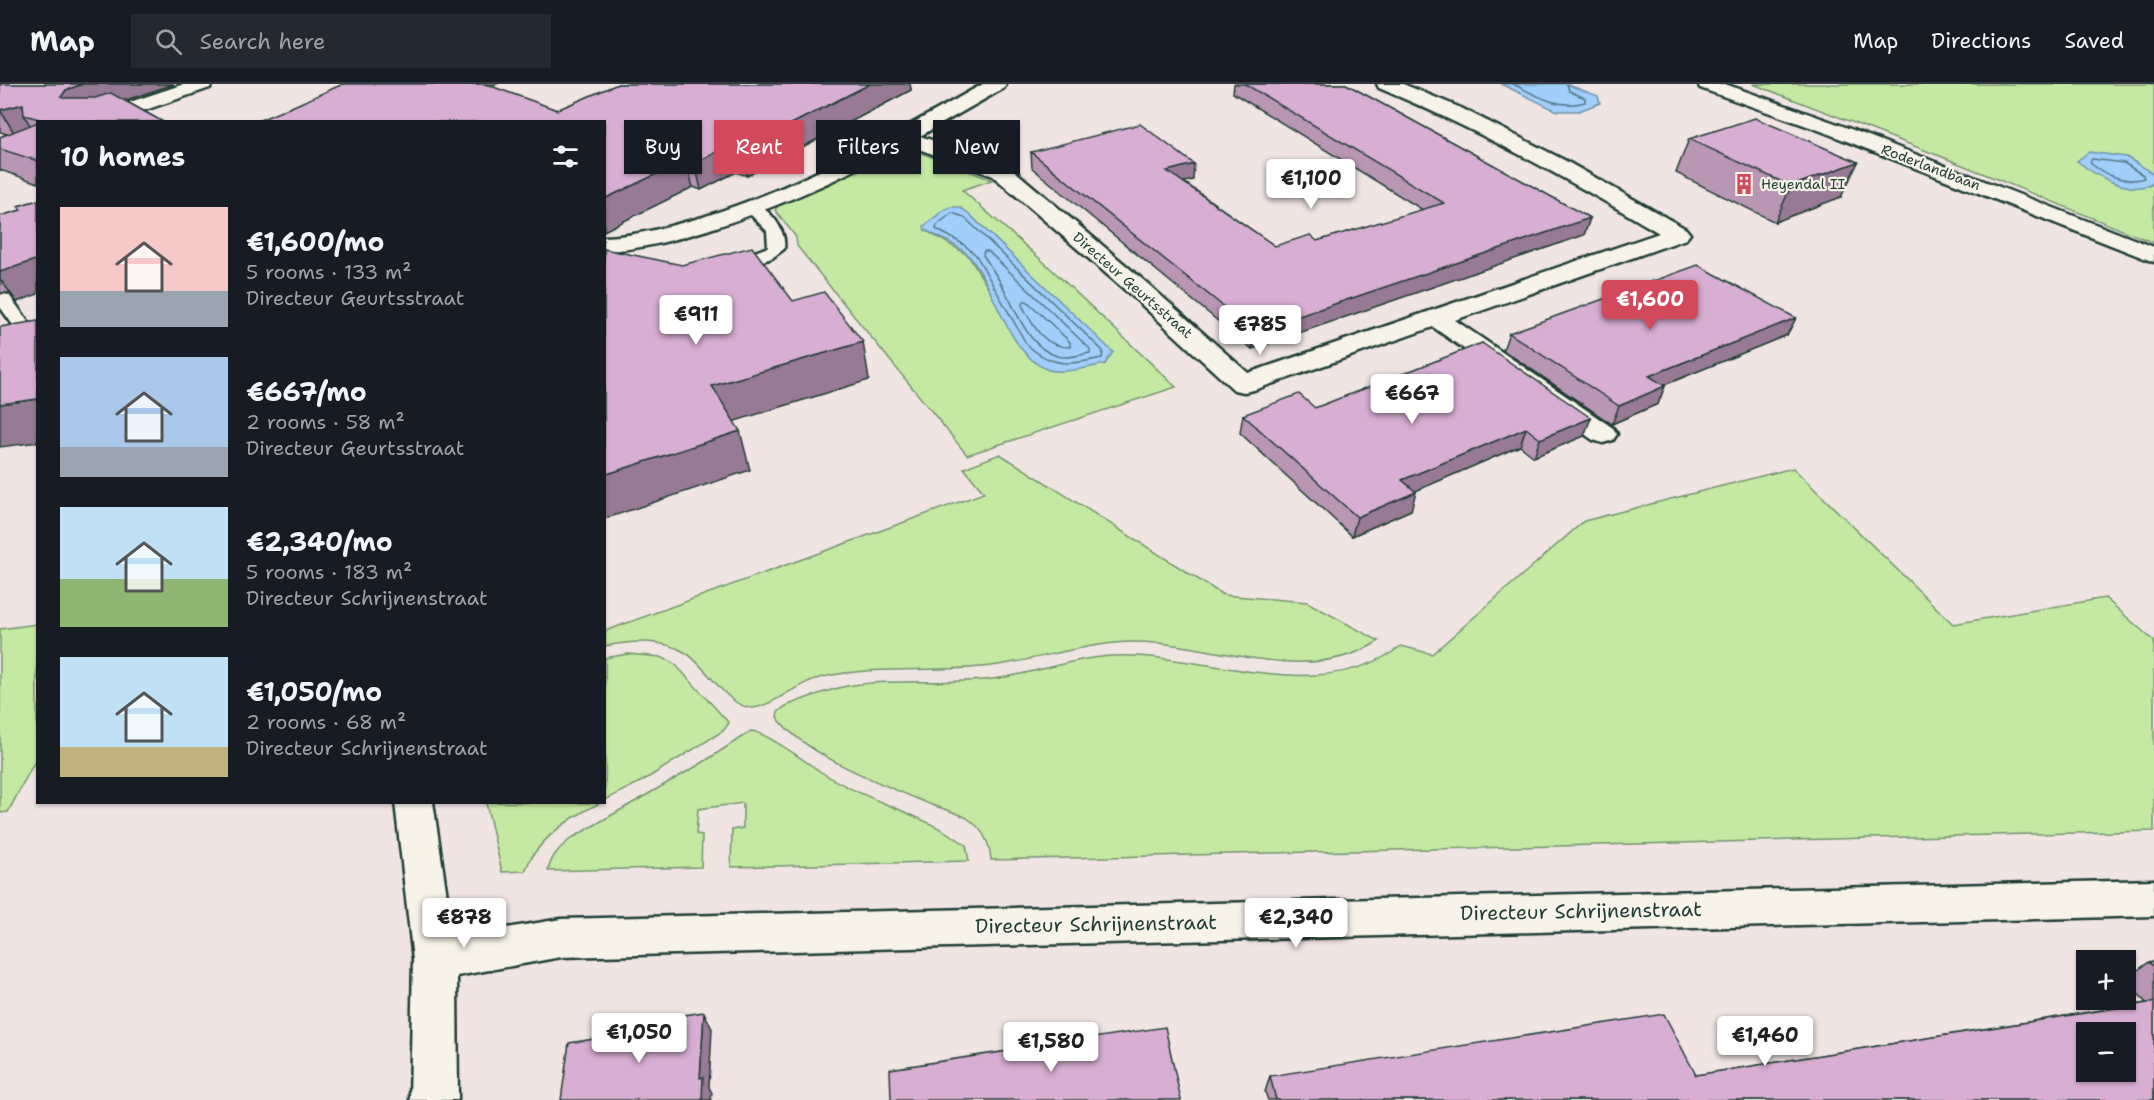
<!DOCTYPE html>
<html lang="en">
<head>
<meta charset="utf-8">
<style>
  body { margin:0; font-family:"Shantell Sans",sans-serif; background:#242831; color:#f1f3f6; height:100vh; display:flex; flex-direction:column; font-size:22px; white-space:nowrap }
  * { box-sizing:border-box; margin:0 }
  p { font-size:20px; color:#9ea1a6 }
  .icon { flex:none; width:33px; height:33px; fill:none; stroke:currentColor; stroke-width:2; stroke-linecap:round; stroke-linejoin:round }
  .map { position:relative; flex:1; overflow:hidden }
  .drawer { position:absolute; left:36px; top:36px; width:570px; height:684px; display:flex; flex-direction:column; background:#171b24; border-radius:0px; box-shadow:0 2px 4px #0004 }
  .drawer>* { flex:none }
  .hud { position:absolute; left:624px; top:36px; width:570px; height:54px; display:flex; gap:12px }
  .fabs { position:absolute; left:2076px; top:866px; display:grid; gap:12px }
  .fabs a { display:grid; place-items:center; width:60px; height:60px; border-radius:0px; background:#171b24; box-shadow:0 2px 4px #0004; font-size:30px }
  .price { position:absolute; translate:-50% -51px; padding:0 14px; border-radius:6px; background:#fff; color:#222; font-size:20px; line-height:39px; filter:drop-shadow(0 2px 3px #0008) }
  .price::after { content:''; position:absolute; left:50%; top:36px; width:18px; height:14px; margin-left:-9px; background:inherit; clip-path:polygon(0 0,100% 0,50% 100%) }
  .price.active { background:#d1495b; color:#fff }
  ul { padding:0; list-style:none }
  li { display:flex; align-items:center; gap:18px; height:150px; padding:0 24px }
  li span { display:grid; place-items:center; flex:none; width:168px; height:120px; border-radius:0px; color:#555 }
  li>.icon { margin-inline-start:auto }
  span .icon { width:72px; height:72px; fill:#fffc; stroke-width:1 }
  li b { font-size:26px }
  h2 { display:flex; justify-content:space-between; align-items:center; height:72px; padding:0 24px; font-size:26px }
  .chip { padding:0 21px; border-radius:0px; background:#171b24; box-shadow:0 2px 4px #0004; font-size:21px; line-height:54px }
  .chip.active { background:#d1495b; color:#fff }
  header { display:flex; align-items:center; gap:36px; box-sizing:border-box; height:84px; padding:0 30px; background:#171b24; border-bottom:2px solid #363941 }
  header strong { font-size:28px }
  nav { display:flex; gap:33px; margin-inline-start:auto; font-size:21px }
  .search { width:420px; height:54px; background:#242831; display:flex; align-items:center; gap:15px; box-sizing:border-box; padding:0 21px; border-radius:0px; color:#9ea1a6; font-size:22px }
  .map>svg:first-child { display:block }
  .green { fill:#c5e9a3; stroke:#72936c; stroke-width:1.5; fill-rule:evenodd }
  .water { fill:#a2cefc; stroke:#6e94ac; stroke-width:1.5 }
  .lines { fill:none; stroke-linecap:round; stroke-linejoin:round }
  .shore { stroke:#537784; stroke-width:1.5 }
  .service-casing { stroke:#1f3d34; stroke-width:5 }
  .pedestrian-casing { stroke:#1f3d34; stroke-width:5 }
  .minor-casing { stroke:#1f3d34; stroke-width:5 }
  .primary-casing { stroke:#1f3d34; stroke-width:5 }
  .service { fill:#f7f3e8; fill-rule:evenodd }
  .pedestrian { fill:#f7f3e8; fill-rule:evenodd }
  .minor { fill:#f7f3e8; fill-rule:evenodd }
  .primary { fill:#f7f3e8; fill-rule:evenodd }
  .wall { fill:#ba96b5; stroke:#1f3d34; stroke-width:1.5 }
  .shaded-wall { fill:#977a94; stroke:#1f3d34; stroke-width:1.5 }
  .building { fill:#d8aed3; stroke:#1f3d34; stroke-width:1.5; fill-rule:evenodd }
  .labels { text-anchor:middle; stroke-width:4.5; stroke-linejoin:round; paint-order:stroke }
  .far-street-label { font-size:14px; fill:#1f3d34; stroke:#f7f3e8 }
  .far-poi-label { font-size:14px; fill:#1f3d34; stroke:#f7f3e8; text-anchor:start }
  .near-street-label { font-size:20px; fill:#1f3d34; stroke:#f7f3e8 }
</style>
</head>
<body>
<header>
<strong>Map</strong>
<div class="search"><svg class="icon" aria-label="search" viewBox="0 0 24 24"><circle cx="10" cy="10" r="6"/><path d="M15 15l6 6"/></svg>Search here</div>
<nav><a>Map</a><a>Directions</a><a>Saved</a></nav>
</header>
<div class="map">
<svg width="2154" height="1016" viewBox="0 0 2154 1016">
  <rect width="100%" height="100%" fill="#f1e5e4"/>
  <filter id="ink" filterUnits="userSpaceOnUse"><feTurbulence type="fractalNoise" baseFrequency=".0167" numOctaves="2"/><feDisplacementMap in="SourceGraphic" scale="12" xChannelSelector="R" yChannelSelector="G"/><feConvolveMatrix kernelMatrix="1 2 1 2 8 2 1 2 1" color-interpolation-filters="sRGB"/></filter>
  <g filter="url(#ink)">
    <g class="green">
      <polygon points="1753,0 2154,0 2154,90 2126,73 2149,102 2154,99 2154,159 1945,74"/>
      <path d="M889,69H921L992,96L962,106L1047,181L1176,303L967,371L797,162L796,153L775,126L779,121L820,103ZM944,126L967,128L1112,268L1105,280L993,212L968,171L925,146L930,138Z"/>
      <path d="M1000,370L1223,511L1307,518L1379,557C1304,605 1211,556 1130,558C1080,560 1038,576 991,582C935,589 878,581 823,593C797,598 778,620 753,624C727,624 707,582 686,569C662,554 631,557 605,562V547L984,409L964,384Z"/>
      <path d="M1793,384L1953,540L2105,514L2154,557V747L991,776C990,759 982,744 967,734C956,728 943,725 932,721C889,703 803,671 777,633L778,628L786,622C806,614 826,606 847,602C893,594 946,601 993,595C1033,590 1072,574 1113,572C1206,568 1319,624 1401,562L1432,570L1584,437Z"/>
      <polygon points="37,540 37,673 8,728 0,729 0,545"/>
      <polygon points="628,570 661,573 675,580 729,639 723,647 644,696 605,716 605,574"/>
      <path d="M751,647C764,647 805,677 818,686C864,717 921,728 966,761L969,777L731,783L732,746L743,744V719L698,725L696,750L702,751L701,783L548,787C551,772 560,763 572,754L702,679Z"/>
      <path d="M486,719V718L600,719C571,733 537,755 525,787L502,788Z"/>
    </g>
    <g class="water">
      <polygon points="1501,0 1566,0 1598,12 1600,19 1579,27 1557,27"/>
      <path d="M2089,68L2126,73L2154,90V99C2129,112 2096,92 2077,77Z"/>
      <path d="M951,123H959L967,128L1113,268L1105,280C1090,283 1060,291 1046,285C1006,267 996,204 969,172C959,161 938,153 925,146L924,142L944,126Z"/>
    </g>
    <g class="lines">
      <g class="shore">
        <path d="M1513,0C1536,11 1558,26 1585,18V14L1569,7L1567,0"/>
        <path d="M2092,75L2124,79L2143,91L2144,94C2125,100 2105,91 2090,79Z"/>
        <path d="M952,129L964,133L1103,267L1102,274C1070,281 1053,284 1027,261L976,171L963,160L936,145L937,141Z"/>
        <path d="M984,167H988L1090,265V269C1079,271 1068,275 1057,272C1029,264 1018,230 1005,207C999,195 991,183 983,171Z"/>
        <path d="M1024,217H1027L1070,258V263C1043,263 1033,242 1022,221Z"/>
      </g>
      <defs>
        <g id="service">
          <path d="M752,119C770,124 787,146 784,165L772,174L732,187L726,185L724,182L726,179L768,163L767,147L744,124Z"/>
          <polygon points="3,210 9,211 30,240 33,244 30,248 18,248 0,223 0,211"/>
        </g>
        <polygon id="pedestrian" points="184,0 212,0 210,4 110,38 79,38 82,34"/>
        <g id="minor">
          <path d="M983,0H1006L1004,4L920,52L1009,82L1149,201L1248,289L1659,149C1568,95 1477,45 1379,4L1377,0H1403L1461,24L1564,76L1686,145L1690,150L1686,155L1455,236L1613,344L1617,350L1613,356L1603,359L1593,356L1433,243L1254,306L1244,308L1234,306L1131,211L993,92L905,60C841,95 776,124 707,146C674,156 640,166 604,167V153C639,152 670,142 703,133C802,102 893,51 983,0Z"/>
          <polygon points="395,718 433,718 453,853 561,835 2154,796 2154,832 561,873 457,892 458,1016 410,1016 413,876"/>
        </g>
        <polygon id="primary" points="1698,0 1725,0 1835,39 2154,163 2154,178 1821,47 1700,4"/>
      </defs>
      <use href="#service" class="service-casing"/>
      <use href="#pedestrian" class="pedestrian-casing"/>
      <use href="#minor" class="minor-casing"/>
      <use href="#primary" class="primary-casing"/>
      <use href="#service" class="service"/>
      <use href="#pedestrian" class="pedestrian"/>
      <use href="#minor" class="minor"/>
      <use href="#primary" class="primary"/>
    </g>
    <g class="wall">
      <polygon points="0,0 174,0 124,16 163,38 38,38 38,99 0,86 0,53 7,50 0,48"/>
      <polygon points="618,0 910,0 911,6 747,92 736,88 701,106 693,103 604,38 255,38 493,3 557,26"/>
      <polygon points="1234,0 1346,0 1590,134 1584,151 1252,265 1032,84 1031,68 1193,96 1184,98 1275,162 1317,157 1423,126 1233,9"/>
      <polygon points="1689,55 1858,78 1841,113 1775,138 1676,89"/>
      <polygon points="38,116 17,218 9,209 0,209 0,132 21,126 18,122"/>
      <polygon points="1796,234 1787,251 1664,301 1665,302 1658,320 1612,340 1503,266 1509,249"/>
      <polygon points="1482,259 1584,352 1534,373 1520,362 1415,407 1411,426 1352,452 1240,349 1243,331 1315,324"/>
      <polygon points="2154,877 2154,1016 1268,1016 1265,1008 1270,992 1696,991 2146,919 2126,895 2149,878"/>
    </g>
    <g class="shaded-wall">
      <polygon points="83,0 174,0 105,23 77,38 61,13 66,6"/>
      <polygon points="464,0 497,0 470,16"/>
      <polygon points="870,0 910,0 911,6 747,92 742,65"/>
      <polygon points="23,20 24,31 34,48 16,52 0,26"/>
      <polygon points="730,61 736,88 701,106 695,79"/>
      <polygon points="686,76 693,103 604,147 604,115"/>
      <polygon points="1858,78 1841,113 1775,138 1791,102"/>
      <polygon points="1194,80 1193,96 1166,103 1167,87"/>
      <polygon points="1590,134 1584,151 1252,265 1254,247"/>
      <polygon points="38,175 38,210 17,218 0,195 0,188"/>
      <polygon points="1796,234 1787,251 1642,310 1649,292"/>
      <polygon points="863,258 869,296 722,341 712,302"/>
      <polygon points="1665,302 1658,320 1612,340 1619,322"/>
      <polygon points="38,315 38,358 0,363 0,320"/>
      <polygon points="1591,334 1584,352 1534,373 1540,355"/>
      <polygon points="1526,344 1520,362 1397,415 1402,396"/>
      <polygon points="740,347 750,386 604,435 604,391"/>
      <polygon points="1416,408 1411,426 1352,452 1357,433"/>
      <polygon points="704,928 712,945 709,1003 712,1009 711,1016 702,1016 700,994"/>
    </g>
    <g class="building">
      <polygon points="0,0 83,0 66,6 61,13 63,14 95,14 111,9 163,38 39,38 43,36 24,31 23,20 0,26"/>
      <polygon points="343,0 485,0 557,26 618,0 870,0 742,65 730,61 695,79 686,76 604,115 604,38 255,38 296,21"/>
      <polygon points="1245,0 1346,0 1590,134 1254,247 1031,68 1140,40 1194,80 1167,87 1275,162 1310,151 1317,157 1444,119"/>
      <polygon points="1755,34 1858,78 1791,102 1689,55"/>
      <polygon points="38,38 38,77 0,65 0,53"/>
      <polygon points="38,116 38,175 0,188 0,132 21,126 18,122"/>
      <polygon points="752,163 793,217 824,208 863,258 712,302 740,347 604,391 604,165 682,181"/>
      <polygon points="1698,181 1796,234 1649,292 1665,302 1619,322 1509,249"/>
      <polygon points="38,237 38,315 0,320 0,243"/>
      <polygon points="1482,259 1591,334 1540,355 1526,344 1402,396 1416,408 1357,433 1243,331 1299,310 1315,324"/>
      <polygon points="2154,877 2154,883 2149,878"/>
      <path d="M2154,918V1016H1276L1270,992L1664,930L1696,991ZM2086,948H2126V987H2086Z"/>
      <polygon points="704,928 700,994 703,993 702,1016 561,1016 569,959 658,945 659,935"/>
      <polygon points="1165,943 1181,1016 891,1016 890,985"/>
    </g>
  </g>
  <defs>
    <symbol id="building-bare" viewBox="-9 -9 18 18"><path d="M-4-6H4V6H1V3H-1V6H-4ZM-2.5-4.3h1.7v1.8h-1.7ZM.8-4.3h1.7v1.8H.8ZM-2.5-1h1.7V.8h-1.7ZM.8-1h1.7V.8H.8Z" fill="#d1495b" stroke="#f7f3e8" stroke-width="2.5" paint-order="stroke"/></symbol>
  </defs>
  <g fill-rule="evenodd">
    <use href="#building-bare" x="1729" y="85" width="30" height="30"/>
  </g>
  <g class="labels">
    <g class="far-street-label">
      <text transform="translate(1931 83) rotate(21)" y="5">Roderlandbaan</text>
      <text transform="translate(1133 201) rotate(41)" y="5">Directeur Geurtsstraat</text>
    </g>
    <g class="far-poi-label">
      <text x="1761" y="105">Heyendal II</text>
    </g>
    <g class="near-street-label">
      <text transform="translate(1581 827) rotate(-1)" y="7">Directeur Schrijnenstraat</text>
      <text transform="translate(1096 840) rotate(-1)" y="7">Directeur Schrijnenstraat</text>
    </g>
  </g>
</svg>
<div class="fabs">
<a>+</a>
<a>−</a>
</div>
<b class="price" style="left:1311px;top:126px">€1,100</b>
<b class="price active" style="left:1650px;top:247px">€1,600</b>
<b class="price" style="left:696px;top:262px">€911</b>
<b class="price" style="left:1260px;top:272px">€785</b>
<b class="price" style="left:1412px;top:341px">€667</b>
<b class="price" style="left:464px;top:865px">€878</b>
<b class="price" style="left:1296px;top:865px">€2,340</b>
<b class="price" style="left:639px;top:980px">€1,050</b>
<b class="price" style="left:1765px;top:983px">€1,460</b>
<b class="price" style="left:1051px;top:989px">€1,580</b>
<div class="hud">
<a class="chip">Buy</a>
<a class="chip active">Rent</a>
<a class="chip">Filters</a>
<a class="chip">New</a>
</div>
<section class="drawer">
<h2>10 homes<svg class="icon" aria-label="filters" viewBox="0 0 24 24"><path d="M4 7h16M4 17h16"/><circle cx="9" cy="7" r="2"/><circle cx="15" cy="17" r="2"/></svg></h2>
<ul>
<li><span style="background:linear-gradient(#f6c9c9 70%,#9aa5b1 0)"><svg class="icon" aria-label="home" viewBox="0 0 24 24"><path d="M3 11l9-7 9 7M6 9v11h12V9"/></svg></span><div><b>€1,600/mo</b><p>5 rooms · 133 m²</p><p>Directeur Geurtsstraat</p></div></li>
<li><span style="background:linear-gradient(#a9c7e8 75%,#9aa5b1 0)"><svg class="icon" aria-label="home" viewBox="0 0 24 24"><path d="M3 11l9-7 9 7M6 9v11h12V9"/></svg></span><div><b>€667/mo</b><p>2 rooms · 58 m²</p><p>Directeur Geurtsstraat</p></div></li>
<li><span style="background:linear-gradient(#bfe0f5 60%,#8fb573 0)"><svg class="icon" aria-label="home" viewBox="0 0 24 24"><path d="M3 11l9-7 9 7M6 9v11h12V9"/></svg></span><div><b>€2,340/mo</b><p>5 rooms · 183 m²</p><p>Directeur Schrijnenstraat</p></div></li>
<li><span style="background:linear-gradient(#bfe0f5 75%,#c2b280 0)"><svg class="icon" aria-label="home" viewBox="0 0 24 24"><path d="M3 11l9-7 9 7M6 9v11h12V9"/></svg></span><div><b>€1,050/mo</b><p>2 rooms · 68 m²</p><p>Directeur Schrijnenstraat</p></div></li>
</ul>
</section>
</div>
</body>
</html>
